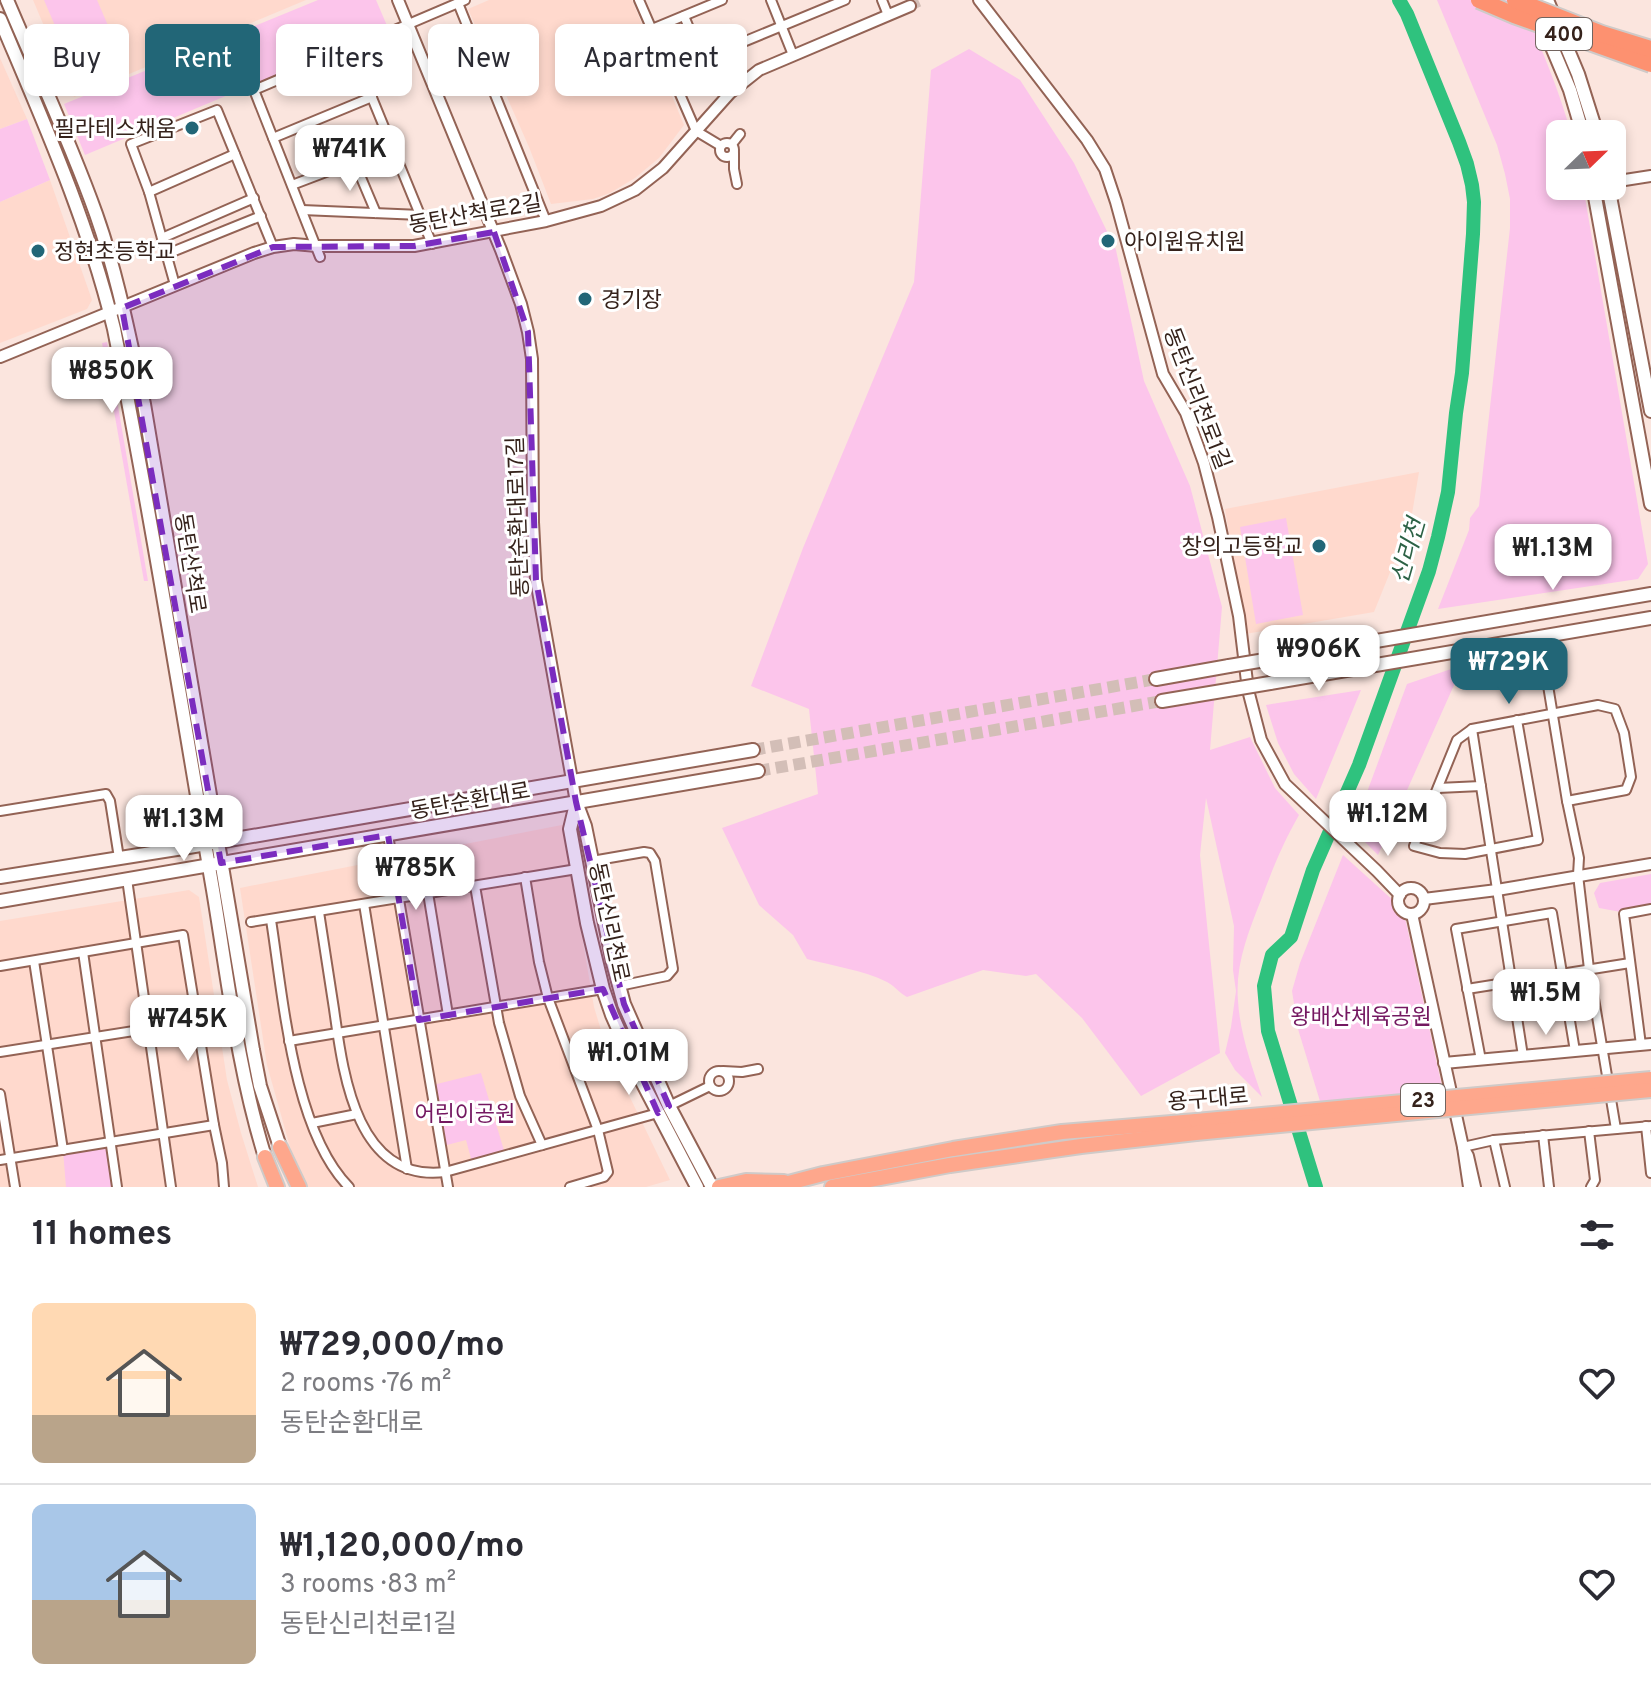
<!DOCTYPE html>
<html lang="en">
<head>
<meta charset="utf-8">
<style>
  body { margin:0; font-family:Overpass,"Noto Sans KR",sans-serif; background:#f7f7f7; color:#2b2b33; height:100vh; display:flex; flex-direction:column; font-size:30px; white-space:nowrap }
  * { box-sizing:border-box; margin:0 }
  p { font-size:26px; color:#7c7c81 }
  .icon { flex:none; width:44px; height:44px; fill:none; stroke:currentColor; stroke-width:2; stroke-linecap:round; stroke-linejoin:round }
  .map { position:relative; height:1187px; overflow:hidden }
  .side { display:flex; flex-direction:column; background:#fff; flex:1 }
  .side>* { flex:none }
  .guide { position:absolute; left:24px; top:24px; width:800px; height:72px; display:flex; gap:16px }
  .needle { width:52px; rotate:67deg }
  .tools { position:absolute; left:1546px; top:120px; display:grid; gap:16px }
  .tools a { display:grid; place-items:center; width:80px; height:80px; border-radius:12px; background:#fff; box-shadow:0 4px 12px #0003; font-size:40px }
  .price { position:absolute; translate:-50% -68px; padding:0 18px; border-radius:16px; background:#fff; color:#222; font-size:26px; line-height:52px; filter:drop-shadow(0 2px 4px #0008) }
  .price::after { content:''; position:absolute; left:50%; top:48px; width:24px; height:18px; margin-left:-12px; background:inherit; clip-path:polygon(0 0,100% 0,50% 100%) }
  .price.active { background:#267; color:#fff }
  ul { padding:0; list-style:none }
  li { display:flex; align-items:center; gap:24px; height:200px; padding:0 32px }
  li+li { border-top:2px solid #e1e1e2 }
  li span { display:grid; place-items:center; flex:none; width:224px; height:160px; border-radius:12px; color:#555 }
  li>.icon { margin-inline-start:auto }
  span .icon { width:96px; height:96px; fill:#fffc; stroke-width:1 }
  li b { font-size:34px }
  h2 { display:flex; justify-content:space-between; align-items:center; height:96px; padding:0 32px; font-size:34px }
  .tag { padding:0 28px; border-radius:12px; background:#fff; box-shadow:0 4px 12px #0003; font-size:28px; line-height:72px }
  .tag.active { background:#267; color:#fff }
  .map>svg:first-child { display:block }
  .built { fill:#ffd9cd }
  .green { fill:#fcc5eb }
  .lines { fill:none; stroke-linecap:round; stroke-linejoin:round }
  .river { stroke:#2fc27e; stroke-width:14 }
  .tertiary-tunnel { stroke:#d3beb7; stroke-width:10; stroke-dasharray:10 5; stroke-linecap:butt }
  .secondary-tunnel { stroke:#d3beb7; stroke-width:12; stroke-dasharray:12 6; stroke-linecap:butt }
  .minor-casing { stroke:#936355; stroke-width:12 }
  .tertiary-casing { stroke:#936355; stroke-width:14 }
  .secondary-casing { stroke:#936355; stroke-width:16 }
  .trunk-casing { stroke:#cfcac8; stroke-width:18 }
  .minor { stroke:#fff; stroke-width:8 }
  .tertiary { stroke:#fff; stroke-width:10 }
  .secondary { stroke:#fff; stroke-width:12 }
  .trunk { stroke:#fea78c; stroke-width:14 }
  .secondary-bridge-casing { stroke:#936355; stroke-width:16; stroke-linecap:butt }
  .trunk-bridge-casing { stroke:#cfcac8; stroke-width:18; stroke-linecap:butt }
  .motorway-bridge-casing { stroke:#cfcac8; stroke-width:20; stroke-linecap:butt }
  .secondary-bridge { stroke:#fff; stroke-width:12 }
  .trunk-bridge { stroke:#fea78c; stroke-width:14 }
  .motorway-bridge { stroke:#fd9170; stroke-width:16 }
  .marked { fill:#7b2cbf; fill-opacity:0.2; stroke:#7b2cbf; stroke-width:6; stroke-dasharray:16 10; stroke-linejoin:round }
  .poi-dot { fill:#267; stroke:#fff; stroke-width:3 }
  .labels { text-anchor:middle; stroke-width:6; stroke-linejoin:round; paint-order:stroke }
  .shield { fill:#fff; stroke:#72645f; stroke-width:2 }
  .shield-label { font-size:20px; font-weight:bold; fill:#35221b }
  .poi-label { font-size:22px; fill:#35221b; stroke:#fff; text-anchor:start }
  .street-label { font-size:22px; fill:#35221b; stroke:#fff }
  .park-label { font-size:22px; fill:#741861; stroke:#fff }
  .water-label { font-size:24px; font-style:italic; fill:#2d6246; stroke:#fff }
</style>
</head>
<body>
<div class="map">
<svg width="1651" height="1187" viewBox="0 0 1651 1187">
  <rect width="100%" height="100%" fill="#fbe5de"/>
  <g class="built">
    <polygon points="33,0 306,0 74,97"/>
    <polygon points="489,0 632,0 684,125 659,158 635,178 610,193 593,199 551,204 529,147 468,9"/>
    <polygon points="0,58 27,119 0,129"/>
    <polygon points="50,180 92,300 87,309 0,343 0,202"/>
    <polygon points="1419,472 1411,520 1374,612 1245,634 1225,509"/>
    <polygon points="567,824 580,925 594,1007 607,1050 670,1180 646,1187 306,1187 292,1154 267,1065 240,888"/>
    <polygon points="189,890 199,897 227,1080 241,1133 258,1187 0,1187 0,921"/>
  </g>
  <g class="green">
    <polygon points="44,0 97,0 125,65 80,84"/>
    <polygon points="318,0 376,0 388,28 85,155 64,104"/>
    <path d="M1437,0H1521C1539,44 1559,88 1571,134H1560V186H1583L1648,564L1638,579L1438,609L1469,530L1470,518L1479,506L1510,228V199L1505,174L1497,145Z"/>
    <path d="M969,49L1020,80L1074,163L1116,250L1144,381L1190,486L1222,607L1210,750L1250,737L1275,788L1299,815C1283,843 1272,870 1261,900C1248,933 1235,965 1238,1001C1240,1034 1252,1066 1262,1097L1235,1070L1225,1053L1231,1027L1236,991L1233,970L1234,926L1206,798L1200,855L1220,1053L1141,1096L1082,1018L1036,974L1026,976L983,970L907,997C899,993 895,986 887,982C863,970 833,966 807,959L793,935L759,905L722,828L818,794L809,709L751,686L803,548L914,282L931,70Z"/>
    <polygon points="27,119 50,180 0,202 0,129"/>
    <polygon points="107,342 148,581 144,581 102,343"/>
    <polygon points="1286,518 1303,615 1256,624 1240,527"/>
    <polygon points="1463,665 1378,855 1353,830 1407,684"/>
    <polygon points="1361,690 1316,799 1294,774 1278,743 1266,705"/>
    <polygon points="1343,855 1396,903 1406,922 1444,1096 1323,1111 1298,1029 1292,991 1300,963"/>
    <polygon points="1651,874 1651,905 1621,912 1599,908 1594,893 1600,883"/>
    <polygon points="481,1073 505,1154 472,1162 466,1140 443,1146 433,1085"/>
    <polygon points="111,1142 117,1187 66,1187 63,1150"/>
  </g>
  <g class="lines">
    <polyline class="river" points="1316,1187 1268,1031 1264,986 1272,955 1291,937 1313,870 1359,765 1429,571 1438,537 1448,492 1456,413 1462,373 1473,234 1474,202 1472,185 1467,164 1459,142 1407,14 1399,0"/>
    <polyline class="tertiary-tunnel" points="910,6 923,0"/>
    <g class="secondary-tunnel">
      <polyline points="753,750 1156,679"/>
      <polyline points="758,771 1162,701"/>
    </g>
    <defs>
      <g id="minor">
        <polyline points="639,0 696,131 721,146"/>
        <polyline points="771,0 793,55"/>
        <polyline points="882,0 888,15"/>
        <polyline points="458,3 546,221"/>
        <polyline points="684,16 702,59 845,0"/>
        <polyline points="652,29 722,0"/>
        <polyline points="352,49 432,244"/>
        <polyline points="273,138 372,97"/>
        <circle cx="727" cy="150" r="7"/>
        <polyline points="732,144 740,134"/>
        <polyline points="734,153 734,169 737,184"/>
        <polyline points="354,161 376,213"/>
        <polyline points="292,185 392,147"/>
        <polyline points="149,192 235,154"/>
        <polyline points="302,210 421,215"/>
        <polyline points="162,238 254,198"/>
        <polyline points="167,254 261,216"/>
        <polyline points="320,257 254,90 465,0"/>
        <polyline points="175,285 149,192 131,144 217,110 273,247"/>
        <polyline points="1540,637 1567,801 1579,858 1578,875 1589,969 1616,1129"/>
        <polyline points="1517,720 1538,840 1465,854 1440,853 1414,846 1457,740 1472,729 1598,705 1615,709 1624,733 1631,777 1626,790 1567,801"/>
        <polyline points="1472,729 1523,1056"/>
        <polyline points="1438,788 1481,786"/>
        <polyline points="0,811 106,794 110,801 119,858"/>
        <polyline points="388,835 448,1187"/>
        <polyline points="592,861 644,852 650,853 655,861 673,969 667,976 619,986"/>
        <polyline points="525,877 539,962 548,998 598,1130 608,1172 604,1177 570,1187"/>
        <polyline points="127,879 171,1187"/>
        <polyline points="475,886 499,1023 520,1096 542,1145"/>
        <polyline points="428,893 448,1015"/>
        <polyline points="364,904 407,1169"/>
        <path d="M319,912C324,944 329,977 334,1009C343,1073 356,1183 445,1172L658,1113"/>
        <path d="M271,920C283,996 293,1131 349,1187"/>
        <polyline points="251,922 577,869"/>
        <polyline points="83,952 117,1187"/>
        <polyline points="34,961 63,1150"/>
        <polyline points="0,966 183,935 214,1125 222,1163 224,1187"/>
        <polyline points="1467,989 1630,963"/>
        <polyline points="289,1041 603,989"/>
        <polyline points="1641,1045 1624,914 1651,909"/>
        <polyline points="0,1052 197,1021"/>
        <polyline points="1481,1060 1456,929 1552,913 1575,1051"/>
        <circle cx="719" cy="1081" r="10"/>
        <polyline points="723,1071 742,1072 758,1069"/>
        <polyline points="0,1094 15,1187"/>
        <polyline points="669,1106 710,1086"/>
        <polyline points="312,1123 357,1114"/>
        <polyline points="1646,1126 1651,1173"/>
        <polyline points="1589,1131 1595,1180 1591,1187"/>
        <polyline points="1543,1135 1549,1187"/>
        <polyline points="1494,1140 1505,1187"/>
        <polyline points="1463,1147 1494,1140 1651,1126"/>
        <polyline points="0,1160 214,1125"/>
      </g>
      <g id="tertiary">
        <polyline points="398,0 501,250 521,304 528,332 532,359 533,522 536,580 576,802"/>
        <polyline points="979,0 1087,140 1105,169 1116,202 1163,374 1186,413 1204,463 1218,517 1239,616 1248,690 1261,740 1285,784 1377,871 1400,895"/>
        <polyline points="1612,182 1651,176"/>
        <polyline points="0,357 254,253 273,247 294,244 317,246 414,246 546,221 601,206 635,190 663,168 730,93 759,70 910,6"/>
        <circle cx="1411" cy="901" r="13"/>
        <polyline points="1424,899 1497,890 1651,864"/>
        <polyline points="1412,914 1463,1147"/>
        <polyline points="1444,1063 1651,1044"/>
        <polyline points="1469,1187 1463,1147 1468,1156 1475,1187"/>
      </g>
      <g id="secondary">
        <path d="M7,0C37,71 70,141 96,214C118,276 130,341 144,404L253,1050L260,1086L280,1147"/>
        <polyline points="1547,0 1578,74 1597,134"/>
        <path d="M0,19C43,121 88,221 114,329C151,515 181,703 213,890C228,980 238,1070 265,1157"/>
        <polyline points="1541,21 1570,90 1583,134"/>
        <polyline points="1593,186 1651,504"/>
        <polyline points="1608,186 1651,411"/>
        <polyline points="1265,660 1651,594"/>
        <polyline points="1156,679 1229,666"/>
        <polyline points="1270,683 1651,618"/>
        <polyline points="1162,701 1234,689"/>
        <polyline points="576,802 585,826 613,963 624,1004 669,1106 712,1187"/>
        <polyline points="576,804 570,829 587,923 603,989 612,1015 640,1078 697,1187"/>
        <polyline points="0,877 183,848 753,750"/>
        <polyline points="0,901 758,771"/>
      </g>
      <g id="trunk">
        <polyline points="280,1147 299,1187"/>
        <polyline points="265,1157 277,1187"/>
        <polyline points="719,1187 746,1181 784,1182"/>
        <polyline points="773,1187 823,1174 953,1149 1062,1132 1196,1121"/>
        <polyline points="832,1187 950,1165 1081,1146 1196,1133"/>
      </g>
    </defs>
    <use href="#minor" class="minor-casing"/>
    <use href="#tertiary" class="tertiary-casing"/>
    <use href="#secondary" class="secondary-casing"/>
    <use href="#trunk" class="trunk-casing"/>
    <use href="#minor" class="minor"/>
    <use href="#tertiary" class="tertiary"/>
    <use href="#secondary" class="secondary"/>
    <use href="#trunk" class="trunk"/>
    <defs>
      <g id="secondary-bridge">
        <polyline points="1229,666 1265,660"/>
        <polyline points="1234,689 1270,683"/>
      </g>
      <g id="trunk-bridge">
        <polyline points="1196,1121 1651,1079"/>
        <polyline points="1196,1133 1651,1090"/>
      </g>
      <g id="motorway-bridge">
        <polyline points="1479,0 1514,15 1651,64"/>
        <polyline points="1515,0 1602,34 1651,49"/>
      </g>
    </defs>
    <use href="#secondary-bridge" class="secondary-bridge-casing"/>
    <use href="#trunk-bridge" class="trunk-bridge-casing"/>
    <use href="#motorway-bridge" class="motorway-bridge-casing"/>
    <use href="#secondary-bridge" class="secondary-bridge"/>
    <use href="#trunk-bridge" class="trunk-bridge"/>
    <use href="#motorway-bridge" class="motorway-bridge"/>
  </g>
  <path class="marked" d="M494,232L528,332L536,580L576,802L624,1004L669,1106L658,1113L603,989L419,1020L388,835L221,863L122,308L273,247L414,246Z"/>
  <g class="poi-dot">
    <circle cx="192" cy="128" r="8"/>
    <circle cx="1108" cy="241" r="8"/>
    <circle cx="38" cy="251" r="8"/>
    <circle cx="585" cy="299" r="8"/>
    <circle cx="1319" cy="546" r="8"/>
  </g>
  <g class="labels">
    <g class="shield">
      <rect x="1536" y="18" width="56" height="32" rx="6"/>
      <rect x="1401" y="1084" width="44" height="32" rx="6"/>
    </g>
    <g class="shield-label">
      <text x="1564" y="41">400</text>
      <text x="1423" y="1107">23</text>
    </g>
    <g class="poi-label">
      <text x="176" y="136" text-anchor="end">필라테스채움</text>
      <text x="1124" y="249">아이원유치원</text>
      <text x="54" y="259">정현초등학교</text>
      <text x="601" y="307">경기장</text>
      <text x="1303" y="554" text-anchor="end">창의고등학교</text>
    </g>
    <g class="street-label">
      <text transform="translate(475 213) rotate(-10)" y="8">동탄산척로2길</text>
      <text transform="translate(1198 398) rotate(69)" y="8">동탄신리천로1길</text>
      <text transform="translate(517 517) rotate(-92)" y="8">동탄순환대로17길</text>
      <text transform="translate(191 563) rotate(81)" y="8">동탄산척로</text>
      <text transform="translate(470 800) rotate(-10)" y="8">동탄순환대로</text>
      <text transform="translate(610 922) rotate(78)" y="8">동탄신리천로</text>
      <text transform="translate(1208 1098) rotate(-5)" y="8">용구대로</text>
    </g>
    <g class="park-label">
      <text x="1361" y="1024">왕배산체육공원</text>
      <text x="465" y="1121">어린이공원</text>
    </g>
    <g class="water-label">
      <text transform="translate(1408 551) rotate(-74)" y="8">신리천</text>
    </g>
  </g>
</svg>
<div class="tools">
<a><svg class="needle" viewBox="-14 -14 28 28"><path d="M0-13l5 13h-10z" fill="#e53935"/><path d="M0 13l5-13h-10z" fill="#7c7c81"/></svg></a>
</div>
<b class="price" style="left:350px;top:193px">₩741K</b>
<b class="price" style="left:112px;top:415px">₩850K</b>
<b class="price" style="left:1553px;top:592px">₩1.13M</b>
<b class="price" style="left:1319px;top:693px">₩906K</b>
<b class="price active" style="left:1509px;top:706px">₩729K</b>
<b class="price" style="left:1388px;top:858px">₩1.12M</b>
<b class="price" style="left:184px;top:863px">₩1.13M</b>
<b class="price" style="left:416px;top:912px">₩785K</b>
<b class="price" style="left:1546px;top:1037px">₩1.5M</b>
<b class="price" style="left:188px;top:1063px">₩745K</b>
<b class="price" style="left:629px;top:1097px">₩1.01M</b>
<div class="guide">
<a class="tag">Buy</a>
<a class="tag active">Rent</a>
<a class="tag">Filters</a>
<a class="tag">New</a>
<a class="tag">Apartment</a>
</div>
</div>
<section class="side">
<h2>11 homes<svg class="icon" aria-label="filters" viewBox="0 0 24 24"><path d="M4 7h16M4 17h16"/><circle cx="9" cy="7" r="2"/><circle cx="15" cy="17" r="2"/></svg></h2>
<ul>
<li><span style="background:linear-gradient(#ffd9b3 70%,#b9a48a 0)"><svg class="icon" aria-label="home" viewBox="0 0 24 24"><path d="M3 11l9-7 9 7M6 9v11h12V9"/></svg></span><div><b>₩729,000/mo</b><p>2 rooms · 76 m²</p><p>동탄순환대로</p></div><svg class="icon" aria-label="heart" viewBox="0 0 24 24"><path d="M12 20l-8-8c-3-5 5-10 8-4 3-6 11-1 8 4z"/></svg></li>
<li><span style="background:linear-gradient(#a9c7e8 60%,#b9a48a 0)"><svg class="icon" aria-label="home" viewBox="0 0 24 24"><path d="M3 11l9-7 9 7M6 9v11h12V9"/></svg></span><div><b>₩1,120,000/mo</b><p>3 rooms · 83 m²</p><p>동탄신리천로1길</p></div><svg class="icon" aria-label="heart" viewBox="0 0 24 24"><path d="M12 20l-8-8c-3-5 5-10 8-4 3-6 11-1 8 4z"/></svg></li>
</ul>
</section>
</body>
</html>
